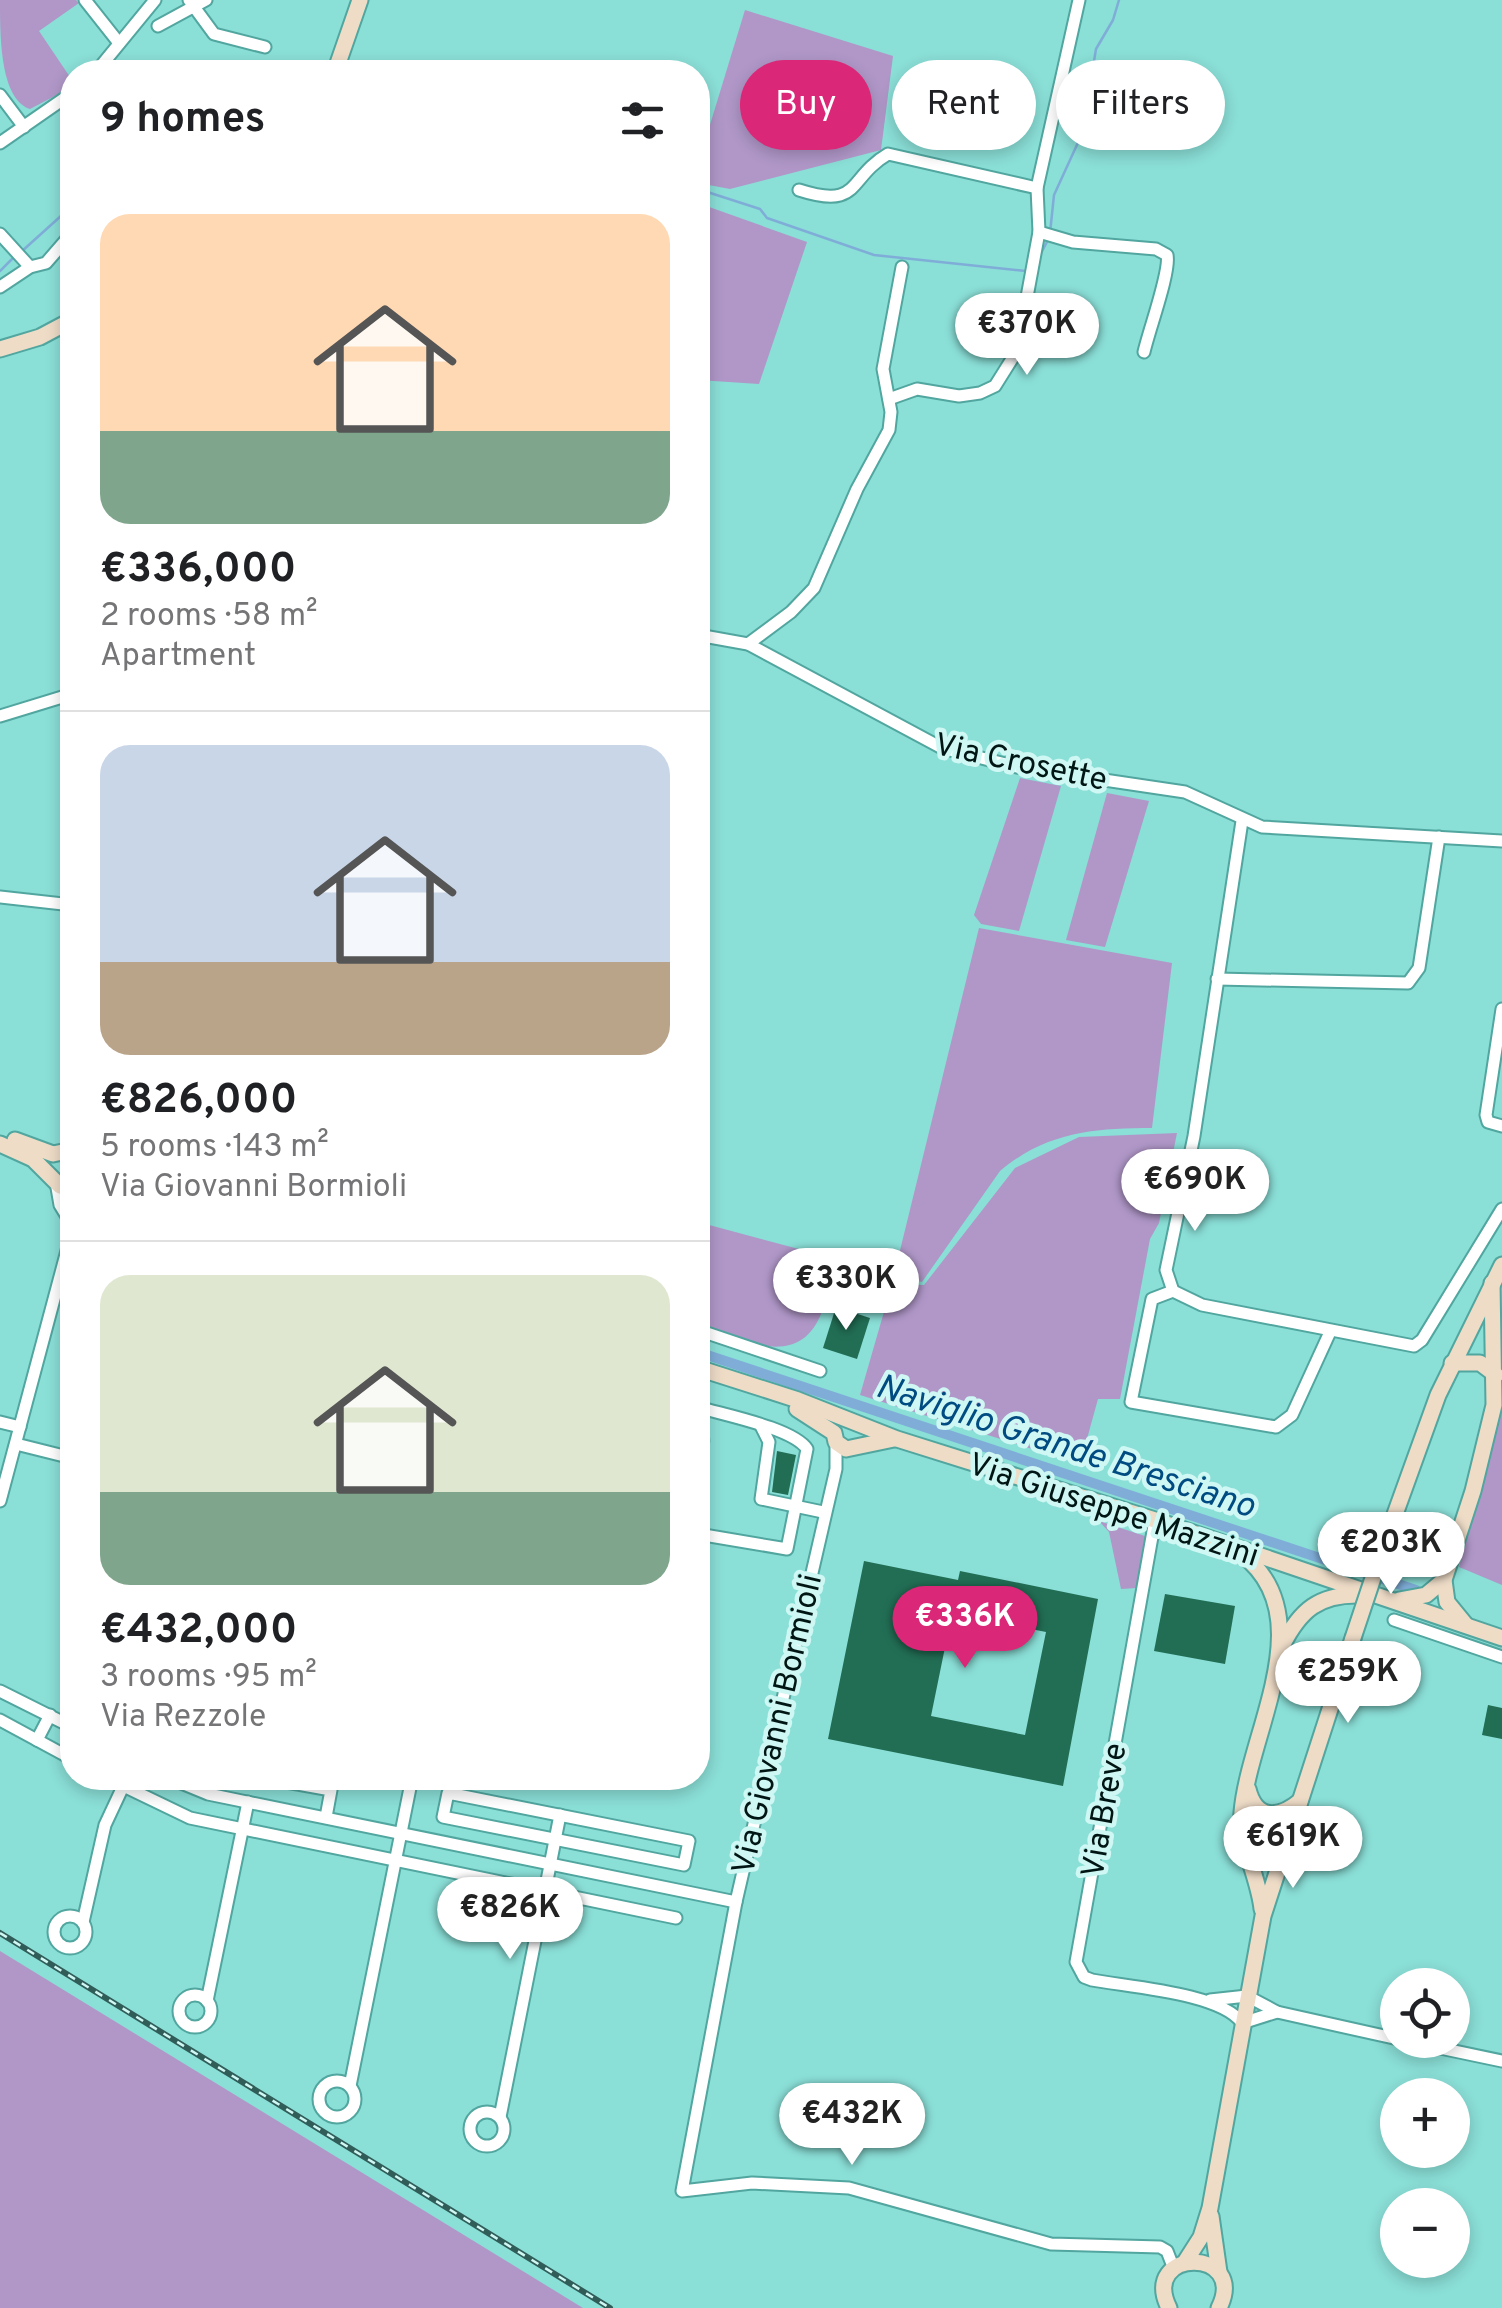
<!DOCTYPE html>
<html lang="en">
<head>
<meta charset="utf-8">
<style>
  body { margin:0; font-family:Overpass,sans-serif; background:#f6f6f6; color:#202124; height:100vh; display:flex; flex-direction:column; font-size:38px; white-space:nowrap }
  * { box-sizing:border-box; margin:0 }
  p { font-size:32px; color:#757577 }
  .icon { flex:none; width:55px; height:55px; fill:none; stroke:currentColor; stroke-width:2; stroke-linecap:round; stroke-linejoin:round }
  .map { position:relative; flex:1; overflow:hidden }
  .side { position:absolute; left:60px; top:60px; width:650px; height:1730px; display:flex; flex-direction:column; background:#fff; border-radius:40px; box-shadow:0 5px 15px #0003 }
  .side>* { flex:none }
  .guide { position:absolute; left:740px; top:60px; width:610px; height:90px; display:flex; gap:20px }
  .buttons { position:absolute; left:1380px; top:1968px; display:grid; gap:20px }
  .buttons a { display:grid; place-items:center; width:90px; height:90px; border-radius:50%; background:#fff; box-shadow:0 5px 15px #0003; font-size:50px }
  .price { position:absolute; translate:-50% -85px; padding:0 22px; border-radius:35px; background:#fff; color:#222; font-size:32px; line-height:65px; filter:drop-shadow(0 2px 5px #0008) }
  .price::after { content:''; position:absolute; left:50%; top:60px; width:30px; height:22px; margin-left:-15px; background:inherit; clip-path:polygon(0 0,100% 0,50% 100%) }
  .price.active { background:#db2777; color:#fff }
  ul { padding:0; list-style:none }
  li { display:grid; align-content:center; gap:20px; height:530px; padding:0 40px }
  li+li { border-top:2px solid #e0e0e0 }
  li span { display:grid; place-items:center; height:310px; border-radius:30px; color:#555 }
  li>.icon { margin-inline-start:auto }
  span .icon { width:180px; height:180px; fill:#fffc; stroke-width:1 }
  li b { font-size:42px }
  h2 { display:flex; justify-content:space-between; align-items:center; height:120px; padding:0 40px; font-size:42px }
  .chip { padding:0 35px; border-radius:45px; background:#fff; box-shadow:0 5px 15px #0003; font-size:35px; line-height:90px }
  .chip.active { background:#db2777; color:#fff }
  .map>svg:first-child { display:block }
  .green { fill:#b097c8 }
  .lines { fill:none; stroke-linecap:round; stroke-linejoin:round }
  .stream { stroke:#7fadd8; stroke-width:2.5 }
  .canal { stroke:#7fadd8; stroke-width:10 }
  .building { fill:#226e55; fill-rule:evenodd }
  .street-casing { stroke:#51a69f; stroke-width:15 }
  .secondary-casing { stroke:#51a69f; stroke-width:19 }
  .street { stroke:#fff; stroke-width:11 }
  .secondary { stroke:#eedcc7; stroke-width:15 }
  .rail-casing { stroke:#315d59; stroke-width:6 }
  .rail { stroke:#cff7f3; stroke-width:2.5; stroke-dasharray:8; stroke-linecap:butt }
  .secondary-bridge-casing { stroke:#51a69f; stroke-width:19; stroke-linecap:butt }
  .secondary-bridge { stroke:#eedcc7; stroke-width:15 }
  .labels { text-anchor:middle; stroke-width:9; stroke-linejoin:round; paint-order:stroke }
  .street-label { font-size:32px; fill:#001614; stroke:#cff7f3 }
  .water-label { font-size:35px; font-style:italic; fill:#004b81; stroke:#cff7f3 }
</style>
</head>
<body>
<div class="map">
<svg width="1502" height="2308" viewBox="0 0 1502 2308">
  <rect width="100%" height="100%" fill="#8adfd7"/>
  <g class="green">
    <path d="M0,0H76L79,3L39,31L72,80V87L30,109C0,99 0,36 0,0Z"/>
    <polygon points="745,10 893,56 881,150 730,189 698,183 698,164"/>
    <polygon points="698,203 807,242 759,384 698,380"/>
    <polygon points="1020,778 1061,786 1019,931 981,924 974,915"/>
    <polygon points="1107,793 1149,801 1105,947 1066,940"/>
    <path d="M979,928L1172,963L1152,1128C1095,1128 1046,1132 1000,1171L922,1282L894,1275Z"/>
    <polygon points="1177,1133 1159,1223 1150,1239 1120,1399 1098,1399 1080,1464 860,1395 892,1284 924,1285 1015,1168 1079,1137"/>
    <path d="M698,1222L825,1256L816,1287L825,1302C806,1373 747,1342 698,1326Z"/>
    <polygon points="1502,1409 1502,1585 1459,1567"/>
    <polygon points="1099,1521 1148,1537 1137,1588 1121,1589 1109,1532"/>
    <polygon points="0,1951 583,2308 0,2308"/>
  </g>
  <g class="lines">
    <g class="stream">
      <polyline points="1083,127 1096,49 1113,20 1119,0"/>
      <polyline points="698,189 760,209 767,218 874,255 1026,271"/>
      <polyline points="1050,233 1054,195 1081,136"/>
      <polyline points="21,252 72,206"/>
      <polyline points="1040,255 1048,240"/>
      <polyline points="0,271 15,256"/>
    </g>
    <polyline class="canal" points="698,1352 1416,1590"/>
  </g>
  <g class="building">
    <polygon points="836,1307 870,1318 857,1359 823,1348"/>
    <polygon points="777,1451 796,1455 788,1495 772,1492"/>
    <path d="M864,1561L958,1580L960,1571L1098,1599L1063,1786L828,1739ZM952,1613L1046,1632L1025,1735L931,1716Z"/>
    <polygon points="1165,1594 1235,1606 1225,1664 1154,1651"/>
    <polygon points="1488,1705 1502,1708 1502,1739 1482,1735"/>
  </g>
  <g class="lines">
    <defs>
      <g id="street">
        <polyline points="85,0 119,43"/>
        <polyline points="189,0 214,34 265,47"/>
        <polyline points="158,26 206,0"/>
        <polyline points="96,72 155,0"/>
        <polyline points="0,95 24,127"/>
        <polyline points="0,143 72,93"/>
        <path d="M799,190C861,210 847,178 888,154L1037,188"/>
        <path d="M1039,232L1073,242L1156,249L1167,255C1171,270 1149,330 1144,352"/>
        <polyline points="0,234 30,267"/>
        <polyline points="0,287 30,267 46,263 72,233"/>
        <polyline points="889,399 917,389 959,396 980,393 995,386 1017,351 1039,232 1037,188 1079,0"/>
        <polyline points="698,635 748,644 942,748 1017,767 1185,792 1262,827 1502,841"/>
        <polyline points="748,644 791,612 814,588 857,489 889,430 891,412 883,369 902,267"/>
        <polyline points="0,716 72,694"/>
        <polyline points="1242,821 1194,1136 1166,1270 1173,1291 1202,1305 1414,1346 1422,1340 1502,1209"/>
        <polyline points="0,897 72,905"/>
        <polyline points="1217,979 1408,983 1419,968 1439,837"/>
        <polyline points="1502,1009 1486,1115 1488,1122 1502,1126"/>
        <polyline points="56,1182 60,1205 71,1223"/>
        <polyline points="1173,1291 1152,1299 1131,1402 1276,1427 1292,1415 1330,1332"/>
        <polyline points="698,1330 820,1371"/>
        <path d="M698,1407C724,1415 793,1428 807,1449L787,1549L698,1534"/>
        <polyline points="0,1422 20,1427"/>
        <polyline points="761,1426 769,1442 761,1499 823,1512"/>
        <polyline points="698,1434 703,1440 698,1462"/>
        <polyline points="836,1442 836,1469 736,1902 682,2191 752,2183 849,2188 1051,2244 1160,2247 1167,2251 1174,2269"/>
        <polyline points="16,1444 72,1458"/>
        <polyline points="0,1501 69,1243 72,1217"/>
        <path d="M1155,1520L1076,1962L1084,1977L1092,1980C1129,1987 1221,1993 1242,2023L1277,2012"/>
        <polyline points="1394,1620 1502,1657"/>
        <polyline points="0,1691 72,1727"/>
        <polyline points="0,1720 72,1759"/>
        <polyline points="37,1740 50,1715"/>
        <polyline points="107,1778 190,1818 676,1918"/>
        <polyline points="169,1778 208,1794 736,1902"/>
        <polyline points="264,1778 331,1790 326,1817"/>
        <polygon points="448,1793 689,1841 684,1865 443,1817"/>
        <circle cx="70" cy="1932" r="16"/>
        <polyline points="83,1922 105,1825 127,1778"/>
        <circle cx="195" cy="2011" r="16"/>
        <polyline points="1210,2000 1247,1996 1277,2012 1398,2039"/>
        <polyline points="207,2001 248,1802"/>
        <polyline points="1402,2040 1502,2061"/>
        <circle cx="337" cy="2099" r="18"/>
        <polyline points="350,2086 412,1778"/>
        <circle cx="487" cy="2129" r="17"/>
        <polyline points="500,2117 560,1815"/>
      </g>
      <g id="secondary">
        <polyline points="335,72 360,0"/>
        <polyline points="0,349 40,337 72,320"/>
        <polyline points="15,1140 53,1154 72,1150"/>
        <polyline points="0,1144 33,1159 60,1186 72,1190"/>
        <polyline points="1452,1363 1480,1363 1496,1375"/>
        <polyline points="698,1368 798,1400 897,1439 1155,1520 1502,1638"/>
        <polyline points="797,1409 834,1433 836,1442 846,1449 894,1439"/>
        <polyline points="1385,1542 1438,1395 1502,1265"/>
        <path d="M1240,1553C1324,1614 1249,1731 1242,1812C1239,1843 1259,1878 1262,1909"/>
        <polyline points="1399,1600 1426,1595 1444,1580"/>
        <polyline points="1465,1624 1447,1602 1444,1580 1473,1491 1494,1405 1492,1283"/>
        <path d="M1282,1646C1300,1610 1319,1594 1360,1595"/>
        <path d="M1248,1789C1256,1820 1278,1819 1300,1801"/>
        <polyline points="1245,1803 1251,1819 1284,1847"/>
        <polyline points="1247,1834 1261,1850 1281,1854"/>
        <polyline points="1211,2216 1219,2272"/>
        <polyline points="1185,2262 1201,2237 1210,2208 1263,1916 1353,1638"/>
        <path d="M1169,2308C1139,2247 1249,2247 1219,2308"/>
      </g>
    </defs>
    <use href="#street" class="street-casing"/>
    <use href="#secondary" class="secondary-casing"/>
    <use href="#street" class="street"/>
    <use href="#secondary" class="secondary"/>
    <defs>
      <polyline id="rail" points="0,1933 610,2308"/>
    </defs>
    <use href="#rail" class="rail-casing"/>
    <use href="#rail" class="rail"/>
    <defs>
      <polyline id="secondary-bridge" points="1353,1638 1385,1542"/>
    </defs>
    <use href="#secondary-bridge" class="secondary-bridge-casing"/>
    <use href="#secondary-bridge" class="secondary-bridge"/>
  </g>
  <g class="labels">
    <g class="street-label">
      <text transform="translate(1021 761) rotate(12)" y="11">Via Crosette</text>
      <text transform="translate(1114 1509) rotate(18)" y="11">Via Giuseppe Mazzini</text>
      <text transform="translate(776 1724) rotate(-77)" y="11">Via Giovanni Bormioli</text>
      <text transform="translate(1103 1810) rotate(-80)" y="11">Via Breve</text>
    </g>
    <g class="water-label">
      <text transform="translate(1066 1445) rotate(18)" y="12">Naviglio Grande Bresciano</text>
    </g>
  </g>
</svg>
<div class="buttons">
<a><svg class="icon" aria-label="locate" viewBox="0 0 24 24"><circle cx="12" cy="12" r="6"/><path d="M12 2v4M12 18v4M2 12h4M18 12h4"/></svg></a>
<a>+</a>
<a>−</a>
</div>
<b class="price" style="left:1027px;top:378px">€370K</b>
<b class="price" style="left:1195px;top:1234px">€690K</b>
<b class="price" style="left:846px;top:1333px">€330K</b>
<b class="price" style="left:1391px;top:1597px">€203K</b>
<b class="price active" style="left:965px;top:1671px">€336K</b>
<b class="price" style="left:1348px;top:1726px">€259K</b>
<b class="price" style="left:1293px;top:1891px">€619K</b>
<b class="price" style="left:510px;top:1962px">€826K</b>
<b class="price" style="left:852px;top:2168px">€432K</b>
<div class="guide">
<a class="chip active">Buy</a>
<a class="chip">Rent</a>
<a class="chip">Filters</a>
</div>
<section class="side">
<h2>9 homes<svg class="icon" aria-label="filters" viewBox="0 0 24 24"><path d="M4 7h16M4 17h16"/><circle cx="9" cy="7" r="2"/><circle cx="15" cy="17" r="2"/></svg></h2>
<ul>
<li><span style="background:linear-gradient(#ffd9b3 70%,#7fa58c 0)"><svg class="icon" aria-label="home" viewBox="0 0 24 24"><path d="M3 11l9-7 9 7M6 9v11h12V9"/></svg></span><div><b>€336,000</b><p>2 rooms · 58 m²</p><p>Apartment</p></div></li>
<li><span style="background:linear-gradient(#c9d6e8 70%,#b9a48a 0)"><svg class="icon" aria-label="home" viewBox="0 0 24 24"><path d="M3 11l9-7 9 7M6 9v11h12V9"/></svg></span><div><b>€826,000</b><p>5 rooms · 143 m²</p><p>Via Giovanni Bormioli</p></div></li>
<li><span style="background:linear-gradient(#dfe7d0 70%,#7fa58c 0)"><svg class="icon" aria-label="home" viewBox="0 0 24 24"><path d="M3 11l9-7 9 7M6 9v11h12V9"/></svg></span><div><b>€432,000</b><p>3 rooms · 95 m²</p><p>Via Rezzole</p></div></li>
</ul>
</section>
</div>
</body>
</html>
